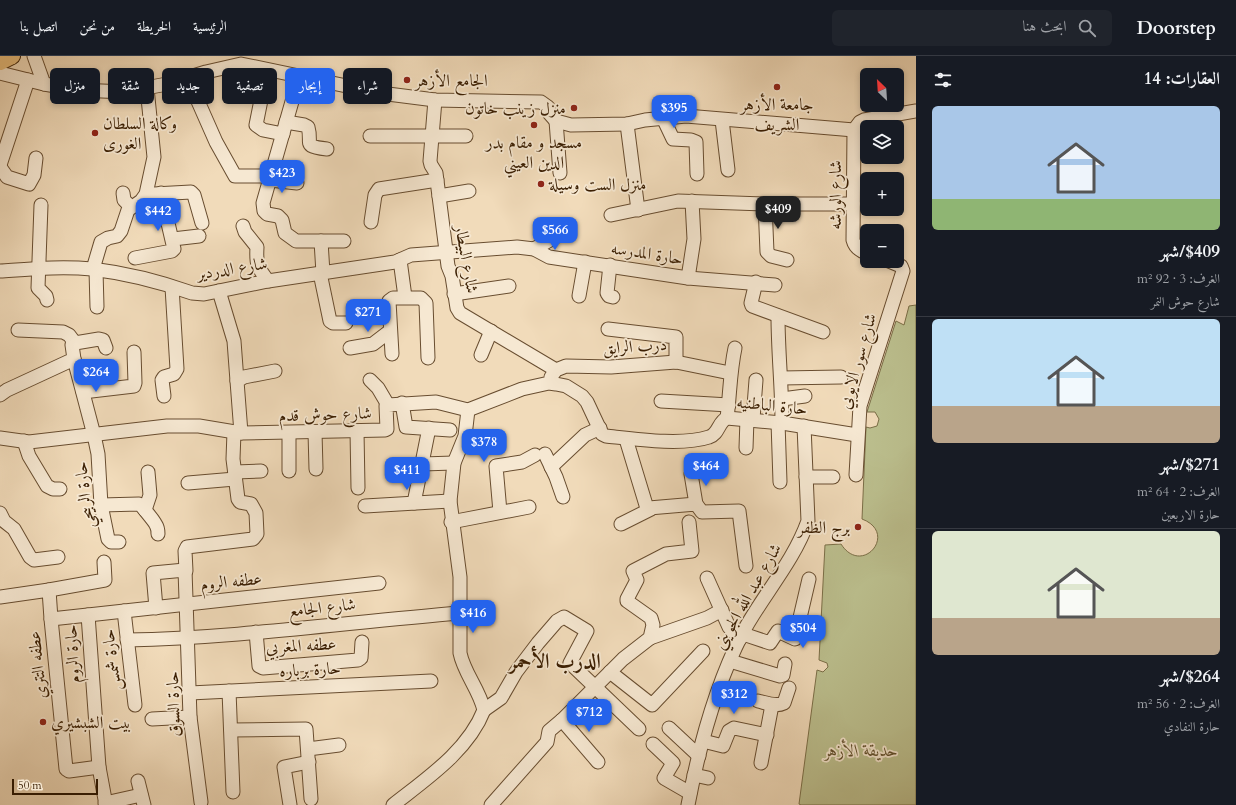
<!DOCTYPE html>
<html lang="ar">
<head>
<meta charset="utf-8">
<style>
  body { margin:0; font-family:Cardo,Amiri,serif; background:#20242c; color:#f1f3f6; direction:rtl; height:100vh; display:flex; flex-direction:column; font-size:15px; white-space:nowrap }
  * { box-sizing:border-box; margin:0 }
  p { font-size:13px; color:#9ea1a6 }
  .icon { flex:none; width:22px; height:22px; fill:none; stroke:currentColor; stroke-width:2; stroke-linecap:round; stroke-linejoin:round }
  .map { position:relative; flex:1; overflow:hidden; direction:ltr }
  .details { display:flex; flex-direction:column; background:#171b24; width:320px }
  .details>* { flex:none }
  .top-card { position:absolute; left:12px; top:12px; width:380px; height:36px; direction:rtl; display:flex; gap:8px }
  .needle { width:26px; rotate:335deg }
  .controls { position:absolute; left:860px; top:12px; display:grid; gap:8px }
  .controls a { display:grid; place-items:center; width:44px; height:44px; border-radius:6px; background:#171b24; box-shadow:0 2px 6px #0003; font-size:20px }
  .scale { position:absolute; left:12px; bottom:10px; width:86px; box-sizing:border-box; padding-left:4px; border:2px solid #3a1e02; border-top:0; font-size:11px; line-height:14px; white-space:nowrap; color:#3a1e02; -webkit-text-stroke:3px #f6e8d2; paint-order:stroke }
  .price { position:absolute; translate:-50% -34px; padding:0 9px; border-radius:8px; background:#2563eb; color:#fff; font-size:13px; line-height:26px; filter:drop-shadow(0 1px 2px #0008) }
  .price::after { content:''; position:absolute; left:50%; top:24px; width:12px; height:9px; margin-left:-6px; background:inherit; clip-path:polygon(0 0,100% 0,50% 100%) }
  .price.active { background:#222; color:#fff }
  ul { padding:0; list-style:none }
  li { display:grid; align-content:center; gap:8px; height:212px; padding:0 16px }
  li+li { border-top:1px solid #363941 }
  li span { display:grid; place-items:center; height:124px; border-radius:6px; color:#555 }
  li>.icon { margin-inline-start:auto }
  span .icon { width:72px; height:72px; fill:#fffc; stroke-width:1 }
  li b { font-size:17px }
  h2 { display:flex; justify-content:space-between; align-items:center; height:48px; padding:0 16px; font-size:17px }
  .pill { padding:0 14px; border-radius:6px; background:#171b24; box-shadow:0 2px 6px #0003; font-size:14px; line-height:36px }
  .pill.active { background:#2563eb; color:#fff }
  header { display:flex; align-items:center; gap:24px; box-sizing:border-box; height:56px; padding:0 20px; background:#171b24; border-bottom:1px solid #363941 }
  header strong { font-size:19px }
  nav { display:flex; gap:22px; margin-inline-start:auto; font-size:14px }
  .search { width:280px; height:36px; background:#20242c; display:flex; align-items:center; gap:10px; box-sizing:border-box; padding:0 14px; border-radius:6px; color:#9ea1a6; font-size:15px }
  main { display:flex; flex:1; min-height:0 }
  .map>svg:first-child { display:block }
  .green { fill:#bcc08f; stroke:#7b6f48 }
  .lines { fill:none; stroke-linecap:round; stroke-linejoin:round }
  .minor-casing { stroke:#684d30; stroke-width:15 }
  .major-casing { stroke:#3a1e02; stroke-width:18 }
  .minor { stroke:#f6e8d2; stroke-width:13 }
  .major { stroke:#e8be7d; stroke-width:16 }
  .poi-dot { fill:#8f2418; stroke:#f6e8d2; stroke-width:1.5 }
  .labels { text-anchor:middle; stroke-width:3.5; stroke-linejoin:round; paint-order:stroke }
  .poi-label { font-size:17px; fill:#3a1e02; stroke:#f6e8d2; text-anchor:start }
  .street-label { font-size:17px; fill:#3a1e02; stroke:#f6e8d2 }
  .park-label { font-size:17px; font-style:italic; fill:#614f2c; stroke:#f6e8d2 }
  .district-label { font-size:21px; font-weight:bold; fill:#3a1e02; stroke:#f6e8d2 }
</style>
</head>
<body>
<header>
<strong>Doorstep</strong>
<div class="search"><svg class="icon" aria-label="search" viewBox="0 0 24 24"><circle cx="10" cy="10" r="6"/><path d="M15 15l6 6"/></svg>ابحث هنا</div>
<nav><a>الرئيسية</a><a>الخريطة</a><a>من نحن</a><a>اتصل بنا</a></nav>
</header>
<main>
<section class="details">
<h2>العقارات: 14<svg class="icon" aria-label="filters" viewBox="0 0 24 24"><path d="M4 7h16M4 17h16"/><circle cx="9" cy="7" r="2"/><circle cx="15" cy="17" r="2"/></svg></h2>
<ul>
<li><span style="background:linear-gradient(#a9c7e8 75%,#8fb573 0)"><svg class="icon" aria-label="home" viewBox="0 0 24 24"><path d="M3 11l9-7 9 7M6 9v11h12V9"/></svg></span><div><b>$409/شهر</b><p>الغرف: 3 · 92 m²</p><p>شارع حوش النمر</p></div></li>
<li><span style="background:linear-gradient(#bfe0f5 70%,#b9a48a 0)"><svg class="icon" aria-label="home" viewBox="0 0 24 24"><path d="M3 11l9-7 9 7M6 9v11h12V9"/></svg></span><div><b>$271/شهر</b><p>الغرف: 2 · 64 m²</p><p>حارة الاربعين</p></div></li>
<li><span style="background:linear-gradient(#dfe7d0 70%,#b9a48a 0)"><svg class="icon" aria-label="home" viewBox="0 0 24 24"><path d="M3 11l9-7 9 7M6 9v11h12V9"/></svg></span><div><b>$264/شهر</b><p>الغرف: 2 · 56 m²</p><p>حارة النفادي</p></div></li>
</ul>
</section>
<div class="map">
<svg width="916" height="749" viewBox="0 0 916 749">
  <rect width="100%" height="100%" fill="#f1dbba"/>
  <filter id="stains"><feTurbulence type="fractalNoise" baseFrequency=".005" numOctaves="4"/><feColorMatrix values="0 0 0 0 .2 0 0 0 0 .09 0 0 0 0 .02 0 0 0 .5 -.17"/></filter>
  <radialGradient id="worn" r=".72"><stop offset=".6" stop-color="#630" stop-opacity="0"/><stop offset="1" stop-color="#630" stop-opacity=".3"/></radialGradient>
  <path class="green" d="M916,249V749H801L799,748L817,614L823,616L828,611L827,607L819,604L825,489L841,488C862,521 899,477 862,463L866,371L870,372L877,370L879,363L875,356H867L896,265L904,269L909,250Z"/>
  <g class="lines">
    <defs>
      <g id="minor">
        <polyline points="34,0 44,28"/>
        <polyline points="0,17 44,28 80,34 124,36 167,28 206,16 241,8 380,37 435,44 541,46 548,51 549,57 556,65 571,69 627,68 645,64 686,60 854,74 860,66 864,64 916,55"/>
        <polyline points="299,21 263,147 264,155 267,158 278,160 282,164 285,177 296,185 344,185"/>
        <polyline points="185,22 190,37 197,43 216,86 235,120 271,120"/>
        <polyline points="261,44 256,69 263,74 283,78"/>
        <polyline points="435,44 430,105 431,109 436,117 448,210 452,220 457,252 460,257 556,314"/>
        <polyline points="663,62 673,83 691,84 696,86 697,118"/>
        <polyline points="722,64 728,114"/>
        <polyline points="556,65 560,117"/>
        <path d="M286,66L304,69L308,71C313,88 301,90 327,93"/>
        <polyline points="627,68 638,154"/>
        <path d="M854,74L853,184C855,192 860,195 867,197"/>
        <polyline points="370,80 426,80"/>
        <polyline points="431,80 466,80"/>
        <polyline points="0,109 28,24"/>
        <polyline points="0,111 7,121 29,128 34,119 36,102"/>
        <polyline points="270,124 297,127"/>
        <polyline points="123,137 124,144 131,151"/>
        <polyline points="154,138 191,136 194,139 202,167"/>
        <polyline points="439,140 469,135"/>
        <polyline points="765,148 767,196 771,200 787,204"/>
        <polyline points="41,149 38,232 46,240 47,244"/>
        <polyline points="611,159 678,145 765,148 853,148"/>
        <polyline points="371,166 375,139 379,133 437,124"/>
        <path d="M243,170L245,176L257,191C256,208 257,211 268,225"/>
        <polyline points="173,183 199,180"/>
        <polyline points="321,185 323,217"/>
        <polyline points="534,193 564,176"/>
        <polyline points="135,202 172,195 174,193 161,137"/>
        <polyline points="400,204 405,241"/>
        <polyline points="610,209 607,237 609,240 613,241"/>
        <polyline points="93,213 101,186 108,182 117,180 121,175 128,154 141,145 146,138 154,101 147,32"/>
        <polyline points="96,214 97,251"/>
        <path d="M0,215C30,213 61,210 92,213C125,217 161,226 192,237L204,238L268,225L395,206L411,199L517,191L534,193L549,201L688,222L775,229"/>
        <polyline points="320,217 330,265 333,267 346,267"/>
        <polyline points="688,222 694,183 692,145"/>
        <polyline points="756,226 751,247 752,250 823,276"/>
        <polyline points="219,235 234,285 237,325"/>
        <polyline points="454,238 509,230"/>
        <polyline points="579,240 585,206"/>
        <path d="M778,260C778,296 782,331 782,367"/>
        <polyline points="608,273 676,281 676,306"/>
        <polyline points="18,274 63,276 69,279 75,287"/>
        <polyline points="350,292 373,288 390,275"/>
        <polyline points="392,298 389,245 393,242 421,242 426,247 428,302"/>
        <polyline points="481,299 491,275"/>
        <polyline points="74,303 94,379 98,398 101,449 108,483 111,486 119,486"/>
        <polyline points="551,321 556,314 566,310 611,311 676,306 730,317"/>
        <polyline points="781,322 841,321"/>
        <polyline points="370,324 378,332 388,349"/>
        <polyline points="83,336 134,330 135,327 134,296"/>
        <polyline points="0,339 7,334 74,303 72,289 75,287 99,283 103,284 106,292"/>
        <polyline points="164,340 162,324 164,321 174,318 177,313 172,231"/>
        <polyline points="782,343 805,340"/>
        <polyline points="661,345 729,349"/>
        <polyline points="402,347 406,371 450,374"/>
        <path d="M727,362C730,338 730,315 735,292"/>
        <polyline points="753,363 756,324"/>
        <polyline points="778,366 780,426"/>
        <polyline points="357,375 358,432"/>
        <polyline points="315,376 316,413"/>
        <polyline points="241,377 237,325 244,321 275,315"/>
        <polyline points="289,378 289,415"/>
        <path d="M0,382L29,386L167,370H199L241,377L385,374L387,373L386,350L388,349L436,346L468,354L522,333L549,327L556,328L566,330L582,340L587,346L602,378L606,380C634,383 682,390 709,381C719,378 718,366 727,362L782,367L857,379"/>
        <polyline points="626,383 646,449 649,452 696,448 702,456 739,455 746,510"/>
        <polyline points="24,385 29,400 47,430 53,433 60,433"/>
        <polyline points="746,392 747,363"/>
        <polyline points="545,398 556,421 563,441"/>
        <polyline points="422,408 454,407"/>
        <polyline points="551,411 585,379 600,372"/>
        <polyline points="235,416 261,415"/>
        <polyline points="691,418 696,448"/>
        <polyline points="856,419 860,350 903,215 901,210 889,205"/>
        <polyline points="806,421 833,421"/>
        <polyline points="188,427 235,423"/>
        <polyline points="414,447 429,372"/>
        <path d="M101,449L139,448C141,449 156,467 156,469C158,472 158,475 158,478"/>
        <polyline points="365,450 450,445"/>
        <polyline points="145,454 150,439 148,416"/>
        <polyline points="500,456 496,410 522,406 535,399"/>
        <polyline points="0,457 4,465 14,473 30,501 34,504 58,501"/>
        <polyline points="451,466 529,451"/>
        <polyline points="621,468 651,453"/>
        <polyline points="186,515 185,495 187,491 253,483 257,478 256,457 251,448 240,446 238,443 233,403 234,376"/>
        <polyline points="707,522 729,571 740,583"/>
        <polyline points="49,534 105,524 104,506"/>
        <polyline points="0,541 49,534 51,563 88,559 99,711 106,749"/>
        <polyline points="156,552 153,517 185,514 190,661 201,746"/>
        <polyline points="124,555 135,649"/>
        <polyline points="88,559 379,527"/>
        <polyline points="51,563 66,713 69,715 99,711"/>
        <polyline points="256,576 259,610 263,612 358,604 361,602 362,586"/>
        <polyline points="743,578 770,587 778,575 795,583 809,523"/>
        <polyline points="650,582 707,562 722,554"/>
        <path d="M127,584C238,582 349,566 460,557"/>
        <polyline points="730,605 780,620 783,619 785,608"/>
        <polyline points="610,616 652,649 703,595"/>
        <polyline points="229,635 233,736"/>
        <polyline points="190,637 431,625"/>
        <path d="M758,645C767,647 776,651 784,647L789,632"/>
        <polyline points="484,654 501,642 516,616 538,587 557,565 564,561 587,575 570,607 639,673"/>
        <polyline points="152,663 190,661"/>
        <polyline points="562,664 598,706"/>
        <polyline points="669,672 699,700"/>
        <polyline points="231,674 306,673 311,743"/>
        <polyline points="703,685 723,690 729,675 734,672 767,679"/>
        <polyline points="653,688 673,707 664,722 690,737"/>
        <polyline points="308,693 339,689"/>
        <polyline points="761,707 772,649"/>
        <polyline points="694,719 708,722"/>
        <polyline points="138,725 144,749"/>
        <polyline points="105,747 141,739"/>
        <polyline points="290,749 284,711 309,706"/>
        <path d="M393,749C426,723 468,695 484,654C479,633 464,617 460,597V521L450,445L454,407L465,380L468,354"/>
        <polyline points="491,749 547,686 549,675 562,664 623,603 650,582 653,569 651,562 627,545 627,543 637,524 633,515 666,498 692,495 689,466"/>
        <path d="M688,749C699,691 715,631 742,578C762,540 793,507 808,465L804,370"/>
      </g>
      <polyline id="major" points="0,6 12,0"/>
    </defs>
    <use href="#minor" class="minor-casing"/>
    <use href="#major" class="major-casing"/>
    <use href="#minor" class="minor"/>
    <use href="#major" class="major"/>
  </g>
  <g class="poi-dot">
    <circle cx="407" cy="24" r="4"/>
    <circle cx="777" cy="31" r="4"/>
    <circle cx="574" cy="52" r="4"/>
    <circle cx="534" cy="69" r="4"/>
    <circle cx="95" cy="77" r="4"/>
    <circle cx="541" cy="128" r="4"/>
    <circle cx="858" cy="471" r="4"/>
    <circle cx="43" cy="666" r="4"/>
  </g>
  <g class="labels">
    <g class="poi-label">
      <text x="415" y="30">الجامع الأزهر</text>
      <text x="777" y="54" text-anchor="middle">جامعة الأزهر<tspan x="777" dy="20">الشريف</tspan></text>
      <text x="566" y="58" text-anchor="end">منزل زينب خاتون</text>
      <text x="103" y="73">وكالة السلطان<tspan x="103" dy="20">الغورى</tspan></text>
      <text x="534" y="92" text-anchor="middle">مسجد و مقام بدر<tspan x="534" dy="20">الدين العيني</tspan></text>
      <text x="549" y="134">منزل الست وسيلة</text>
      <text x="850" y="477" text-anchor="end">برج الظفر</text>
      <text x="51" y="672">بيت الشبشيري</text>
    </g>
    <g class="street-label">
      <text transform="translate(835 139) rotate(-90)" y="6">شارع الورشه</text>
      <text transform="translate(647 197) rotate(9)" y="6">حارة المدرسه</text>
      <text transform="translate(467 203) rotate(80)" y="6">شارع البيطار</text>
      <text transform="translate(232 212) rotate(-9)" y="6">شارع الدردير</text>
      <text transform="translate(635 290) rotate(-4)" y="6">درب الرايق</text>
      <text transform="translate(857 305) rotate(-74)" y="6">شارع سور الايوبي</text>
      <text transform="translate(772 349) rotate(6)" y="6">حارة الباطنيه</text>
      <text transform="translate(325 358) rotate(-2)" y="6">شارع حوش قدم</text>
      <text transform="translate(84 439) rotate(-97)" y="6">حارة الربيحي</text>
      <text transform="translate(231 525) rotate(-6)" y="6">عطفه الروم</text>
      <text transform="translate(747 540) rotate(-60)" y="6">شارع عبد الله الجويني</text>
      <text transform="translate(322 551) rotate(-6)" y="6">شارع الجامع</text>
      <text transform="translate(301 589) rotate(-3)" y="6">عطفه المغربي</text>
      <text transform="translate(72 598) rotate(-94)" y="6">حارة الروم</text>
      <text transform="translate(111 604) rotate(-97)" y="6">حارة شمس</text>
      <text transform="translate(37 609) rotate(-96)" y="6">عطفه التتري</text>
      <text transform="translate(310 613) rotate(-3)" y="6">حارة برباره</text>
      <text transform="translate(173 648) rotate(-92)" y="6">حارة السوق</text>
    </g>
    <g class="park-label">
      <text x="861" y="700">حديقة الأزهر</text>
    </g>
    <g class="district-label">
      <text x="555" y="612">الدرب الأحمر</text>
    </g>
  </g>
  <rect width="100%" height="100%" filter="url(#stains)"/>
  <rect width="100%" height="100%" fill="url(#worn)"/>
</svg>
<div class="controls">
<a><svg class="needle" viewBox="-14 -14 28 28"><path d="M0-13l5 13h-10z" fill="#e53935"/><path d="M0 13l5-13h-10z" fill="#9ea1a6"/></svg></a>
<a><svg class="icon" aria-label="layers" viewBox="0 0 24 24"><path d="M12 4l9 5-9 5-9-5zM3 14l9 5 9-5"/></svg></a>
<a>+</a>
<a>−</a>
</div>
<div class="scale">50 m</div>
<b class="price" style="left:674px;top:73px">$395</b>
<b class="price" style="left:282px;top:138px">$423</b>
<b class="price active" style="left:778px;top:174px">$409</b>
<b class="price" style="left:158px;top:176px">$442</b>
<b class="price" style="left:555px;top:195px">$566</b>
<b class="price" style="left:368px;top:277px">$271</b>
<b class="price" style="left:96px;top:337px">$264</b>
<b class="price" style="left:484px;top:407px">$378</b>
<b class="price" style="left:706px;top:431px">$464</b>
<b class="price" style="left:407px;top:435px">$411</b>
<b class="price" style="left:473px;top:578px">$416</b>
<b class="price" style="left:803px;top:593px">$504</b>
<b class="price" style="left:734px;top:659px">$312</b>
<b class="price" style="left:589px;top:677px">$712</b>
<div class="top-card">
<a class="pill">شراء</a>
<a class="pill active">إيجار</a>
<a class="pill">تصفية</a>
<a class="pill">جديد</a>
<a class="pill">شقة</a>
<a class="pill">منزل</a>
</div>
</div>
</main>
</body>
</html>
